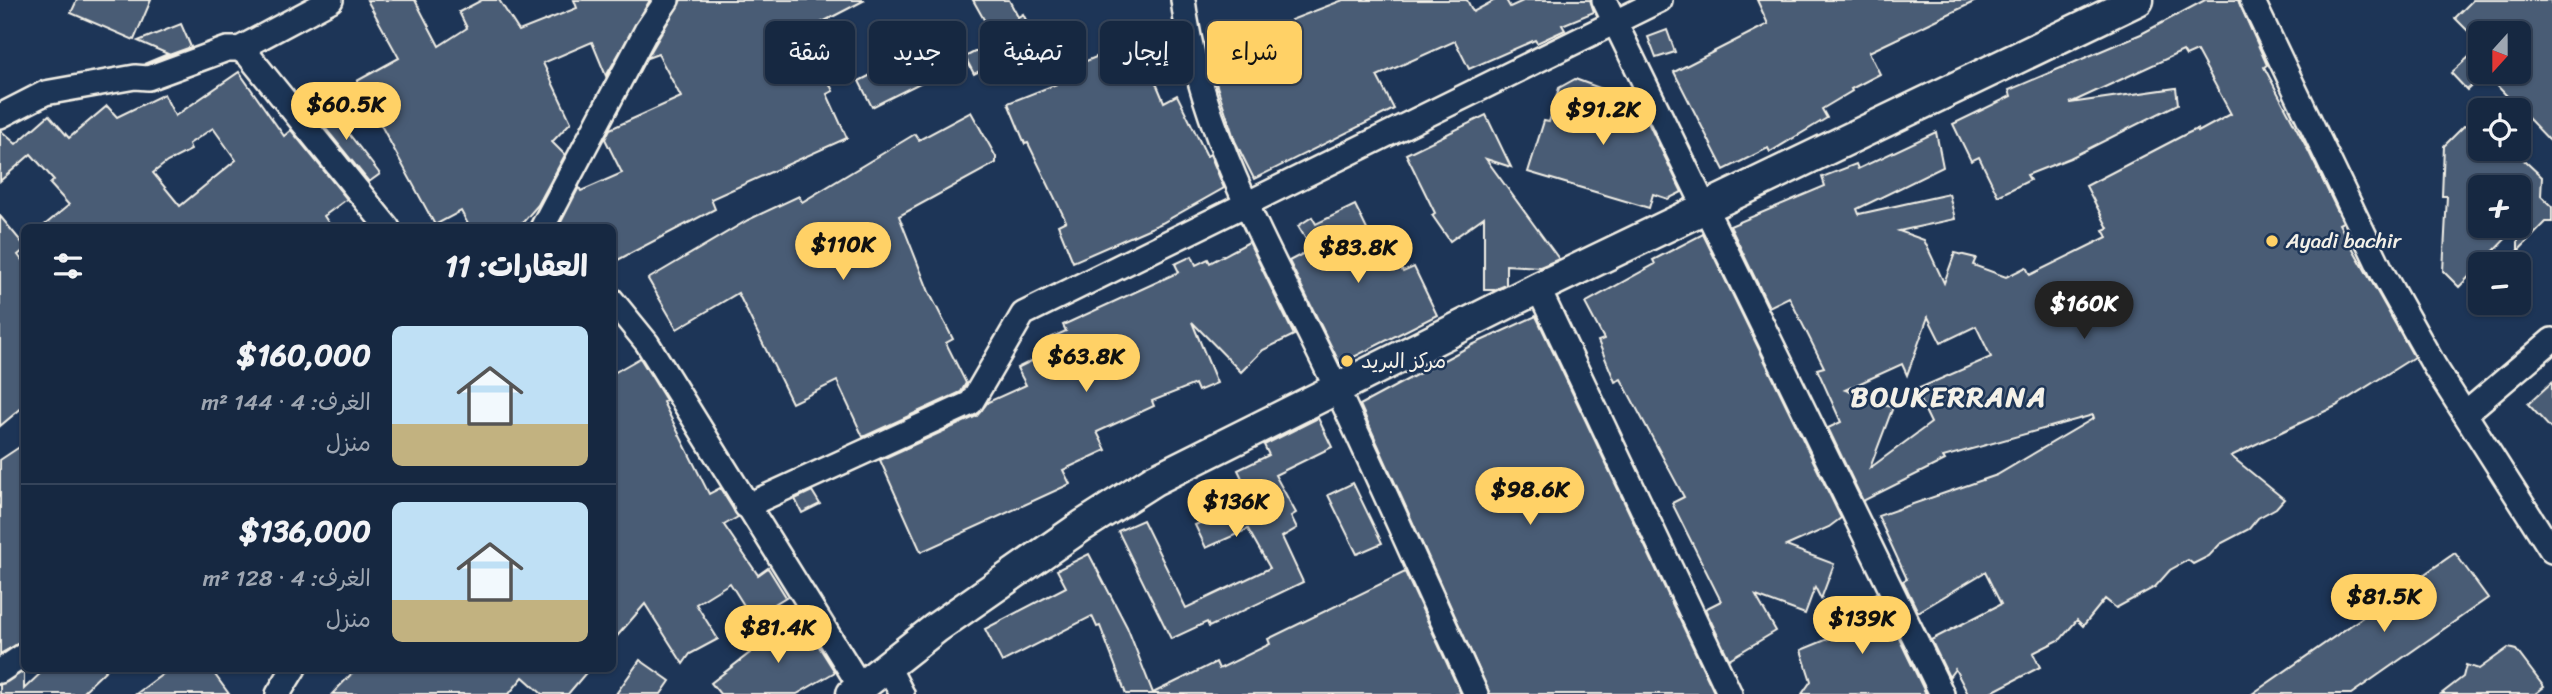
<!DOCTYPE html>
<html lang="ar">
<head>
<meta charset="utf-8">
<style>
  body { margin:0; font-family:Sriracha,"Playpen Sans Arabic",sans-serif; background:#1f3048; color:#f1f3f6; direction:rtl; height:100vh; display:flex; flex-direction:column; font-size:26px; white-space:nowrap }
  * { box-sizing:border-box; margin:0 }
  p { font-size:23px; color:#9ea6b1 }
  .icon { flex:none; width:38px; height:38px; fill:none; stroke:currentColor; stroke-width:2; stroke-linecap:round; stroke-linejoin:round }
  .map { position:relative; flex:1; overflow:hidden; direction:ltr }
  .side { position:absolute; left:21px; top:224px; width:595px; height:448px; display:flex; flex-direction:column; background:#162841; border-radius:10px; box-shadow:0 2px 5px #0004,0 0 0 2px #35445a; direction:rtl }
  .side>* { flex:none }
  .top-card { position:absolute; left:637px; top:21px; width:665px; height:63px; direction:rtl; display:flex; gap:14px }
  .needle { width:46px; rotate:201deg }
  .tools { position:absolute; left:2468px; top:21px; display:grid; gap:14px }
  .tools a { display:grid; place-items:center; width:63px; height:63px; border-radius:10px; background:#162841; box-shadow:0 2px 5px #0004,0 0 0 2px #35445a; font-size:35px }
  .price { position:absolute; translate:-50% -60px; padding:0 16px; border-radius:24px; background:#ffd166; color:#111; font-size:23px; line-height:46px; filter:drop-shadow(0 2px 4px #0008) }
  .price::after { content:''; position:absolute; left:50%; top:42px; width:21px; height:16px; margin-left:-10px; background:inherit; clip-path:polygon(0 0,100% 0,50% 100%) }
  .price.current { background:#222; color:#fff }
  ul { padding:0; list-style:none }
  li { display:flex; align-items:center; gap:21px; height:175px; padding:0 28px }
  li+li { border-top:2px solid #35445a }
  li span { display:grid; place-items:center; flex:none; width:196px; height:140px; border-radius:10px; color:#555 }
  li>.icon { margin-inline-start:auto }
  span .icon { width:84px; height:84px; fill:#fffc; stroke-width:1 }
  li b { font-size:30px }
  h2 { display:flex; justify-content:space-between; align-items:center; height:84px; padding:0 28px; font-size:30px }
  .tag { padding:0 24px; border-radius:10px; background:#162841; box-shadow:0 2px 5px #0004,0 0 0 2px #35445a; font-size:24px; line-height:63px }
  .tag.current { background:#ffd166; color:#111 }
  .map>svg:first-child { display:block }
  .building { fill:#485b74; stroke:#f4f1e8; stroke-width:2; fill-rule:evenodd }
  .lines { fill:none; stroke-linecap:round; stroke-linejoin:round }
  .minor-casing { stroke:#f4f1e8; stroke-width:28 }
  .tertiary-casing { stroke:#f4f1e8; stroke-width:35 }
  .minor { stroke:#1d3557; stroke-width:23 }
  .tertiary { stroke:#1d3557; stroke-width:30 }
  .poi-dot { fill:#ffd166; stroke:#1d3557; stroke-width:2.5 }
  .labels { text-anchor:middle; stroke-width:5; stroke-linejoin:round; paint-order:stroke }
  .poi-label { font-size:21px; fill:#f4f1e8; stroke:#1d3557; text-anchor:start }
  .district-label { font-size:28px; font-weight:bold; letter-spacing:2px; fill:#f4f1e8; stroke:#1d3557 }
</style>
</head>
<body>
<div class="map">
<svg width="2552" height="694" viewBox="0 0 2552 694">
  <rect width="100%" height="100%" fill="#1d3557"/>
  <filter id="ink" filterUnits="userSpaceOnUse"><feTurbulence type="fractalNoise" baseFrequency=".0143" numOctaves="2"/><feDisplacementMap in="SourceGraphic" scale="14" xChannelSelector="R" yChannelSelector="G"/><feConvolveMatrix kernelMatrix="1 2 1 2 8 2 1 2 1" color-interpolation-filters="sRGB"/></filter>
  <g filter="url(#ink)">
    <g class="building">
      <polygon points="77,0 151,0 134,40 71,13"/>
      <polygon points="367,0 415,0 439,46 467,28 459,12 482,0 499,0 519,31 577,8 574,0 650,0 606,76 592,42 543,63 571,122 552,142 565,155 538,205 518,228 470,228 461,211 435,225 357,81 399,58"/>
      <polygon points="681,0 865,0 805,31 833,91 827,94 847,138 711,199 715,209 612,263 612,228 558,228 579,187 581,191 622,173 605,139 610,129 681,97 658,54 647,58"/>
      <polygon points="973,0 1009,0 1018,17 1023,14 1037,42 974,74 965,57 996,41"/>
      <polygon points="1343,0 1467,0 1473,12 1495,0 1506,0 1510,7 1525,0 1590,0 1594,12 1562,25 1565,30 1537,43 1535,40 1469,69 1455,41 1377,76 1394,109 1254,179 1235,141 1214,77 1245,61 1244,57 1297,35 1291,20"/>
      <polygon points="1757,0 1978,0 1869,52 1880,74 1851,89 1852,91 1822,109 1827,118 1770,152 1768,148 1724,170 1674,72 1768,24"/>
      <path d="M2205,0H2238L2267,65L2264,67L2308,150L2343,222L2339,224L2414,357L2336,406L2231,456L2284,499L2276,508L2258,518L2249,529L2220,544L2209,556L2193,564L2188,560L2170,570L2155,587L2116,608L2105,599L2083,626L2077,620L2061,639L2033,653L2040,667L1988,694H1968L1955,669L1949,677L1931,640L2001,604L1985,572L1918,612L1903,581L1907,579L1878,516L1997,475L2094,418L2093,415L1943,457L1945,460L1863,501L1828,428L1841,422L1817,369L1824,367L1789,297L1769,307L1730,226L1825,186L1822,177L1856,164L1858,169L1936,132L1943,167L1857,209L1859,214L1949,194L1955,219L1899,231L1924,240L1944,283L1955,253L1976,258L1973,265L2006,277L2026,267L2030,275L2107,237L2103,230L2108,228L2086,186L2184,135L2197,129L2198,132L2231,114L2197,51L2186,56L2183,51L2070,103L2176,88L2178,104L2070,158L2027,175L2030,180L1998,196L1979,157L1971,161L1953,124L2011,96L2009,90L2141,34ZM1928,317L1941,343L1976,326L1991,357L1915,390L1931,423L1870,468L1893,407L1845,390L1902,364L1907,375Z"/>
      <polygon points="2473,0 2552,0 2552,143 2484,72 2518,72 2518,33 2470,33 2455,18"/>
      <polygon points="181,24 191,47 144,64 168,54 138,41"/>
      <polygon points="1667,30 1675,52 1656,58 1648,37"/>
      <polygon points="944,38 958,64 872,107 859,81"/>
      <polygon points="1138,40 1164,102 1177,95 1207,156 1210,154 1224,188 1162,223 1073,262 1058,225 1066,221 1028,143 1025,144 1008,103 1057,84 1054,74"/>
      <polygon points="2480,47 2480,78 2467,90 2451,73"/>
      <path d="M239,72L284,136L291,130L347,199L324,216L332,228H41L69,205L50,184L54,180L31,154L0,181V130L16,144L49,115L69,138L107,106L117,117L164,94L175,116ZM213,128L236,160L180,206L153,173L167,162L191,150L189,144Z"/>
      <polygon points="1575,79 1638,102 1682,192 1668,199 1653,194 1649,208 1528,172 1544,121 1549,122 1559,88"/>
      <polygon points="325,103 380,174 369,182 313,113"/>
      <polygon points="971,112 996,157 996,163 899,216 929,292 953,339 946,343 966,383 961,392 863,437 837,381 792,403 738,293 677,329 648,279 748,220 799,196 802,202 915,134 919,140"/>
      <polygon points="1486,115 1511,167 1486,159 1559,259 1540,267 1506,265 1506,285 1494,290 1484,290 1484,217 1450,241 1432,215 1435,213 1406,154"/>
      <path d="M2464,126L2480,127V149H2512L2542,177L2541,196L2552,207V222H2546L2518,251V239L2511,233L2459,287L2443,271L2447,196H2442L2444,146ZM2480,187H2518V226H2480Z"/>
      <polygon points="1355,205 1371,238 1383,232 1403,272 1414,267 1437,315 1340,364 1289,261 1312,249 1298,226 1312,217 1316,224"/>
      <polygon points="0,216 24,245 24,250 18,255 24,263 24,406 0,426"/>
      <polygon points="1703,234 1841,518 1829,527 1786,546 1834,564 1821,599 1815,587 1805,614 1756,596 1776,631 1729,659 1705,609 1721,601 1672,503 1684,497 1621,379 1615,382 1598,341 1604,339 1585,303 1655,264 1653,260"/>
      <polygon points="1249,242 1294,335 1263,350 1241,372 1192,322 1217,383 1198,391 1195,384 1152,401 1154,406 1097,432 1106,450 1063,470 1070,484 921,552 880,460 977,416 988,402 1026,385 1017,368 1052,351 1046,340 1066,331 1063,325 1179,272 1175,264 1192,256 1196,265 1208,259 1210,263"/>
      <polygon points="1536,316 1715,694 1490,694 1360,405 1472,345"/>
      <polygon points="640,358 666,400 663,402 709,494 720,488 738,517 724,525 758,575 768,568 786,597 752,618 730,583 696,604 718,639 690,654 683,664 645,604 612,642 612,374"/>
      <polygon points="2552,382 2552,430 2528,404"/>
      <polygon points="1318,418 1332,447 1275,475 1296,513 1291,516 1297,528 1282,537 1303,582 1209,627 1207,622 1171,639 1118,531 1143,520 1186,608 1270,568 1248,529 1206,548 1195,525 1252,499 1238,470 1269,455 1264,445"/>
      <polygon points="24,444 24,641 0,654 0,460"/>
      <polygon points="1353,483 1382,543 1357,554 1328,495"/>
      <polygon points="812,491 820,504 802,513 795,499"/>
      <polygon points="2455,553 2488,598 2351,694 2252,694"/>
      <polygon points="1089,554 1127,627 1153,693 1216,662 1219,669 1270,644 1268,639 1405,572 1461,694 1126,694 1100,626 1097,627 1092,616 1002,662 985,629 1066,587 1057,570"/>
      <polygon points="1877,593 1926,694 1802,694 1811,681 1801,650 1850,630 1824,621"/>
      <polygon points="799,615 835,672 797,694 720,694 711,683"/>
      <polygon points="2508,648 2516,650 2544,687 2535,694 2441,694 2463,677 2466,665 2479,669"/>
      <polygon points="640,660 670,681 661,694 616,694"/>
      <polygon points="46,668 108,668 81,694 0,694 0,685 24,671 24,689"/>
      <polygon points="171,668 210,668 229,694 136,694"/>
      <polygon points="357,668 590,668 568,694 542,694 523,677 509,694 332,694"/>
    </g>
    <g class="lines">
      <defs>
        <g id="minor">
          <path d="M1183,0C1199,131 1273,257 1330,375C1380,480 1427,588 1476,694"/>
          <polyline points="1604,0 1942,694"/>
          <polyline points="2252,0 2384,276 2435,367 2552,551"/>
          <polyline points="239,49 331,0"/>
          <polyline points="0,116 45,93 135,77 148,78 227,49 239,49 248,55 388,228"/>
          <polyline points="542,228 646,31 667,0"/>
          <polyline points="1538,288 1730,694"/>
          <polyline points="612,300 647,343 860,686"/>
          <polyline points="2465,414 2552,340"/>
          <polyline points="746,506 971,403 1023,314 1660,0"/>
          <polyline points="887,665 902,694"/>
          <polyline points="0,671 24,655"/>
          <polyline points="278,694 294,668"/>
        </g>
        <polyline id="tertiary" points="852,694 936,628 1082,526 1154,480 1538,288 2138,0"/>
      </defs>
      <use href="#minor" class="minor-casing"/>
      <use href="#tertiary" class="tertiary-casing"/>
      <use href="#minor" class="minor"/>
      <use href="#tertiary" class="tertiary"/>
    </g>
  </g>
  <g class="poi-dot">
    <circle cx="2272" cy="241" r="7"/>
    <circle cx="1347" cy="361" r="7"/>
  </g>
  <g class="labels">
    <g class="poi-label">
      <text x="2286" y="248">Ayadi bachir</text>
      <text x="1361" y="368">مركز البريد</text>
    </g>
    <g class="district-label">
      <text x="1949" y="406">BOUKERRANA</text>
    </g>
  </g>
</svg>
<div class="tools">
<a><svg class="needle" viewBox="-14 -14 28 28"><path d="M0-13l5 13h-10z" fill="#e53935"/><path d="M0 13l5-13h-10z" fill="#9ea6b1"/></svg></a>
<a><svg class="icon" aria-label="locate" viewBox="0 0 24 24"><circle cx="12" cy="12" r="6"/><path d="M12 2v4M12 18v4M2 12h4M18 12h4"/></svg></a>
<a>+</a>
<a>−</a>
</div>
<b class="price" style="left:346px;top:142px">$60.5K</b>
<b class="price" style="left:1603px;top:147px">$91.2K</b>
<b class="price" style="left:843px;top:282px">$110K</b>
<b class="price" style="left:1358px;top:285px">$83.8K</b>
<b class="price current" style="left:2084px;top:341px">$160K</b>
<b class="price" style="left:1086px;top:394px">$63.8K</b>
<b class="price" style="left:1530px;top:527px">$98.6K</b>
<b class="price" style="left:1236px;top:539px">$136K</b>
<b class="price" style="left:2384px;top:634px">$81.5K</b>
<b class="price" style="left:1862px;top:656px">$139K</b>
<b class="price" style="left:778px;top:665px">$81.4K</b>
<div class="top-card">
<a class="tag current">شراء</a>
<a class="tag">إيجار</a>
<a class="tag">تصفية</a>
<a class="tag">جديد</a>
<a class="tag">شقة</a>
</div>
<section class="side">
<h2>العقارات: 11<svg class="icon" aria-label="filters" viewBox="0 0 24 24"><path d="M4 7h16M4 17h16"/><circle cx="9" cy="7" r="2"/><circle cx="15" cy="17" r="2"/></svg></h2>
<ul>
<li><span style="background:linear-gradient(#bfe0f5 70%,#c2b280 0)"><svg class="icon" aria-label="home" viewBox="0 0 24 24"><path d="M3 11l9-7 9 7M6 9v11h12V9"/></svg></span><div><b>$160,000</b><p>الغرف: 4 · 144 m²</p><p>منزل</p></div></li>
<li><span style="background:linear-gradient(#bfe0f5 70%,#c2b280 0)"><svg class="icon" aria-label="home" viewBox="0 0 24 24"><path d="M3 11l9-7 9 7M6 9v11h12V9"/></svg></span><div><b>$136,000</b><p>الغرف: 4 · 128 m²</p><p>منزل</p></div></li>
</ul>
</section>
</div>
</body>
</html>
